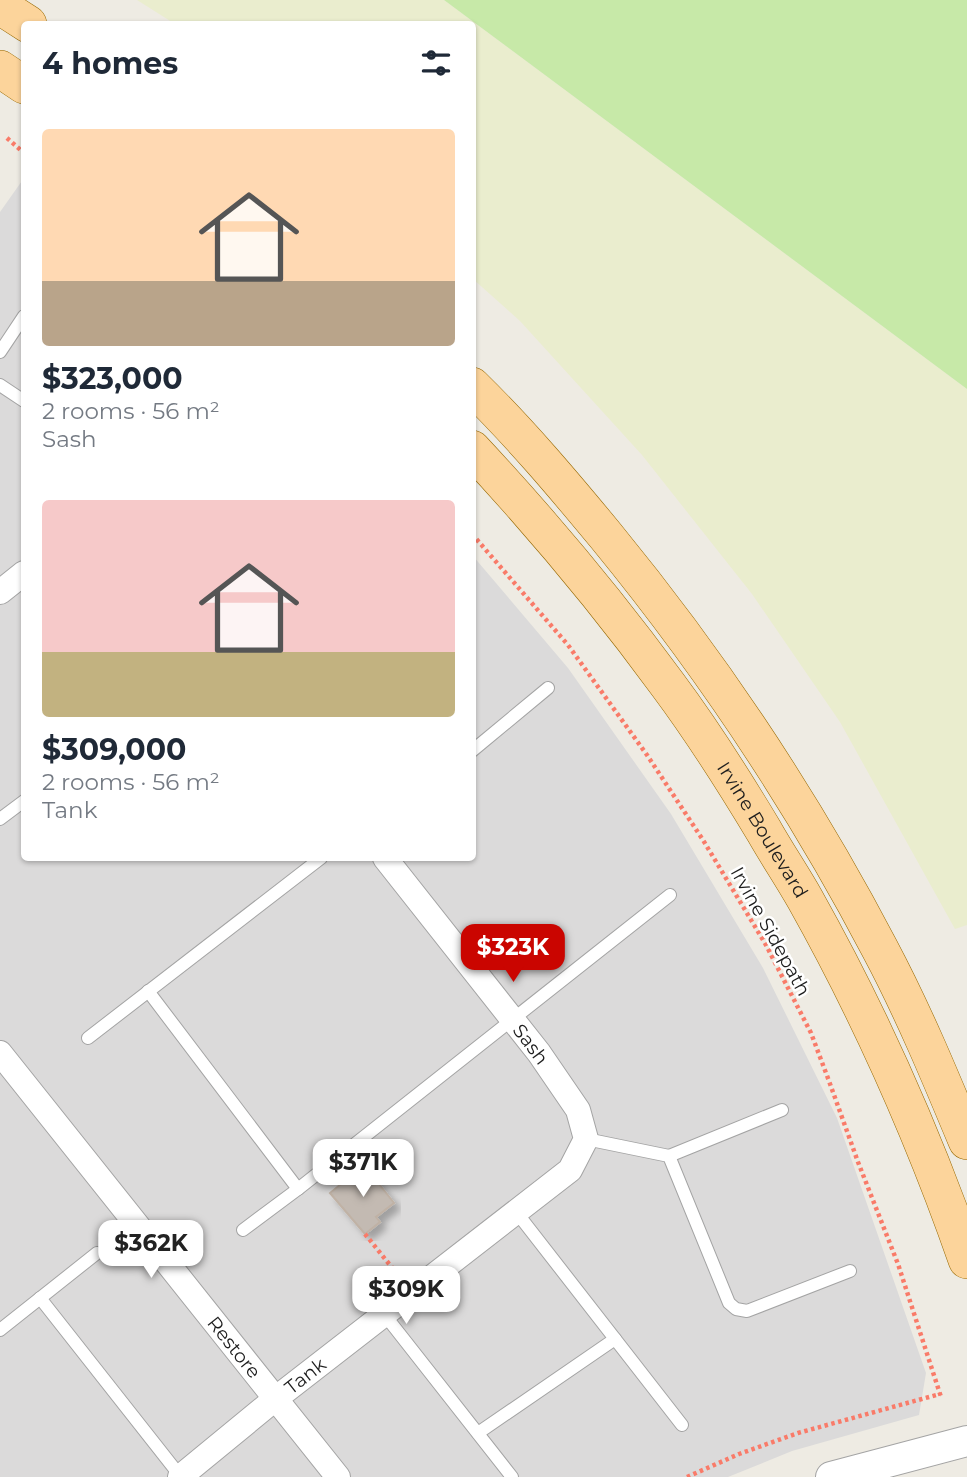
<!DOCTYPE html>
<html lang="en">
<head>
<meta charset="utf-8">
<style>
  body { margin:0; font-family:Montserrat,sans-serif; background:#f6f6f7; color:#1f2937; height:100vh; display:flex; flex-direction:column; font-size:26px; white-space:nowrap }
  * { box-sizing:border-box; margin:0 }
  p { font-size:23px; color:#747a83 }
  .icon { flex:none; width:38px; height:38px; fill:none; stroke:currentColor; stroke-width:2; stroke-linecap:round; stroke-linejoin:round }
  .map { position:relative; flex:1; overflow:hidden }
  .sheet { position:absolute; left:21px; top:21px; width:455px; height:840px; display:flex; flex-direction:column; background:#fff; border-radius:7px; box-shadow:0 2px 5px #0004 }
  .sheet>* { flex:none }
  .price { position:absolute; translate:-50% -60px; padding:0 16px; border-radius:14px; background:#fff; color:#222; font-size:23px; line-height:46px; filter:drop-shadow(0 2px 4px #0008) }
  .price::after { content:''; position:absolute; left:50%; top:42px; width:21px; height:16px; margin-left:-10px; background:inherit; clip-path:polygon(0 0,100% 0,50% 100%) }
  .price.on { background:#ca0500; color:#fff }
  ul { padding:0; list-style:none }
  li { display:grid; align-content:center; gap:14px; height:371px; padding:0 21px }
  li span { display:grid; place-items:center; height:217px; border-radius:7px; color:#555 }
  li>.icon { margin-inline-start:auto }
  span .icon { width:126px; height:126px; fill:#fffc; stroke-width:1 }
  li b { font-size:30px }
  h2 { display:flex; justify-content:space-between; align-items:center; height:84px; padding:0 21px; font-size:30px }
  .map>svg:first-child { display:block }
  .residential { fill:#dbdada }
  .farmland { fill:#eaedce }
  .grass { fill:#c7e9a8 }
  .building { fill:#c3bab2; stroke:#c0b2a5; stroke-width:2; filter:url(#shadow) }
  .lines { fill:none; stroke-linecap:round; stroke-linejoin:round }
  .service-casing { stroke:#a4a4a4; stroke-width:14 }
  .minor-casing { stroke:#a4a4a4; stroke-width:26 }
  .tertiary-casing { stroke:#a4a4a4; stroke-width:32 }
  .primary-casing { stroke:#966800; stroke-width:38 }
  .path { stroke:#f97b69; stroke-width:4.5; stroke-dasharray:3.5 3.5; stroke-linecap:butt }
  .service { stroke:#fff; stroke-width:12 }
  .minor { stroke:#fff; stroke-width:24 }
  .tertiary { stroke:#fff; stroke-width:30 }
  .primary { stroke:#fcd49b; stroke-width:37 }
  .labels { text-anchor:middle; stroke-width:5; stroke-linejoin:round; paint-order:stroke }
  .street-label { font-size:19px; fill:#1d1d1d; stroke:#fff }
</style>
</head>
<body>
<div class="map">
<svg width="967" height="1477" viewBox="0 0 967 1477">
  <defs>
    <filter id="shadow"><feDropShadow dx="6" dy="6" stdDeviation="3.5" flood-color="#0004"/></filter>
  </defs>
  <rect width="100%" height="100%" fill="#eeebe3"/>
  <polygon class="residential" points="24,178 24,858 472,858 473,556 568,668 671,814 763,968 837,1118 926,1373 919,1415 792,1451 728,1477 0,1477 0,212"/>
  <polygon class="farmland" points="137,0 444,0 967,389 967,925 955,929 840,722 752,594 642,455 520,321 473,279 472,24 175,24"/>
  <polygon class="grass" points="444,0 967,0 967,389"/>
  <polygon class="building" points="364,1165 394,1203 376,1217 380,1222 365,1234 330,1193"/>
  <g class="lines">
    <defs>
      <g id="service">
        <polyline points="0,352 24,316"/>
        <polyline points="0,385 24,401"/>
        <polyline points="472,751 548,688"/>
        <polyline points="0,819 24,801"/>
        <polyline points="148,991 298,1189"/>
        <polyline points="88,1038 321,858"/>
        <polyline points="586,1139 669,1156 729,1303 736,1309 747,1311 850,1271"/>
        <polyline points="669,1156 782,1110"/>
        <polyline points="517,1213 682,1425"/>
        <polyline points="243,1230 298,1189 670,895"/>
        <polyline points="40,1298 181,1477"/>
        <polyline points="384,1314 512,1477"/>
        <polyline points="0,1330 97,1253"/>
        <polyline points="478,1433 615,1339"/>
      </g>
      <g id="minor">
        <polyline points="0,592 24,573"/>
        <path id="s1" d="M0,1053L338,1477"/>
        <path id="s2" d="M180,1477L275,1399L570,1170L586,1139L578,1110L539,1053L385,858"/>
      </g>
      <polyline id="tertiary" points="831,1477 967,1441"/>
      <g id="primary">
        <polyline points="0,6 28,24"/>
        <polyline points="0,69 24,85"/>
        <path d="M472,386C520,433 563,484 606,536C711,664 803,802 880,949C913,1011 940,1076 967,1141"/>
        <path id="s3" d="M472,449C542,524 608,603 668,685C703,732 734,781 764,831C777,854 792,876 805,899C869,1013 924,1137 967,1260"/>
      </g>
    </defs>
    <use href="#service" class="service-casing"/>
    <use href="#minor" class="minor-casing"/>
    <use href="#tertiary" class="tertiary-casing"/>
    <use href="#primary" class="primary-casing"/>
    <g class="path">
      <polyline points="7,138 24,153"/>
      <polyline points="472,534 568,645 647,755 703,840 766,945 811,1033 829,1081 858,1162 898,1264 941,1397"/>
      <polyline points="365,1234 398,1275"/>
      <polyline points="687,1477 739,1454 798,1433 940,1394"/>
    </g>
    <use href="#service" class="service"/>
    <use href="#minor" class="minor"/>
    <use href="#tertiary" class="tertiary"/>
    <use href="#primary" class="primary"/>
  </g>
  <g class="labels">
    <g class="street-label">
      <text dy="7" stroke="none"><textPath href="#s3" startOffset="480">Irvine Boulevard</textPath></text>
      <text transform="translate(771 931) rotate(61)" y="7">Irvine Sidepath</text>
      <text transform="translate(531 1044) rotate(53)" y="7">Sash</text>
      <text dy="7" stroke="none"><textPath href="#s1" startOffset="376">Restore</textPath></text>
      <text dy="7" stroke="none"><textPath href="#s2" startOffset="161">Tank</textPath></text>
    </g>
  </g>
</svg>
<b class="price on" style="left:513px;top:984px">$323K</b>
<b class="price" style="left:363px;top:1199px">$371K</b>
<b class="price" style="left:151px;top:1280px">$362K</b>
<b class="price" style="left:406px;top:1326px">$309K</b>
<section class="sheet">
<h2>4 homes<svg class="icon" aria-label="filters" viewBox="0 0 24 24"><path d="M4 7h16M4 17h16"/><circle cx="9" cy="7" r="2"/><circle cx="15" cy="17" r="2"/></svg></h2>
<ul>
<li><span style="background:linear-gradient(#ffd9b3 70%,#b9a48a 0)"><svg class="icon" aria-label="home" viewBox="0 0 24 24"><path d="M3 11l9-7 9 7M6 9v11h12V9"/></svg></span><div><b>$323,000</b><p>2 rooms · 56 m²</p><p>Sash</p></div></li>
<li><span style="background:linear-gradient(#f6c9c9 70%,#c2b280 0)"><svg class="icon" aria-label="home" viewBox="0 0 24 24"><path d="M3 11l9-7 9 7M6 9v11h12V9"/></svg></span><div><b>$309,000</b><p>2 rooms · 56 m²</p><p>Tank</p></div></li>
</ul>
</section>
</div>
</body>
</html>
